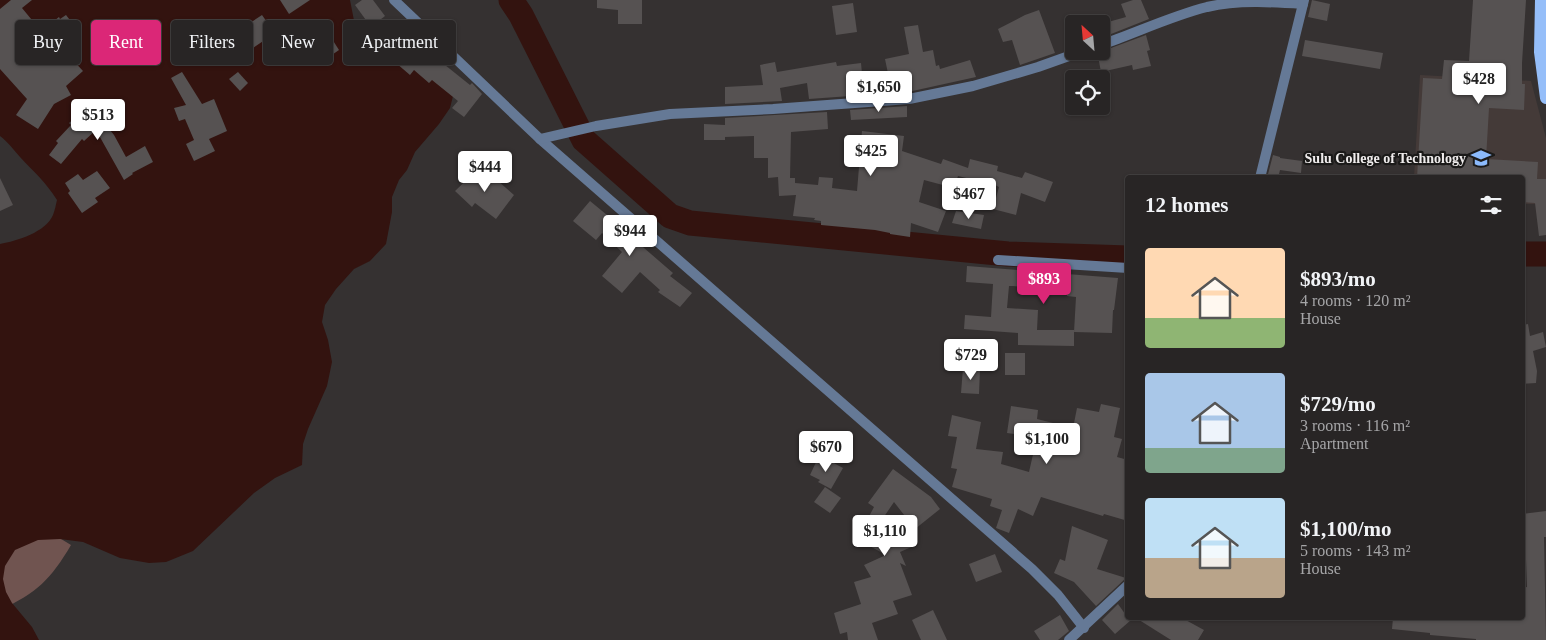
<!DOCTYPE html>
<html lang="en">
<head>
<meta charset="utf-8">
<style>
  body { margin:0; font-family:"Times New Roman",serif; background:#302d2d; color:#f1f3f6; height:100vh; display:flex; flex-direction:column; font-size:19px; white-space:nowrap }
  * { box-sizing:border-box; margin:0 }
  p { font-size:16px; color:#a5a5a7 }
  .icon { flex:none; width:28px; height:28px; fill:none; stroke:currentColor; stroke-width:2; stroke-linecap:round; stroke-linejoin:round }
  .map { position:relative; flex:1; overflow:hidden }
  .details { position:absolute; left:1125px; top:175px; width:400px; height:445px; display:flex; flex-direction:column; background:#282525; border-radius:5px; box-shadow:0 1px 4px #0004,0 0 0 1px #444242 }
  .details>* { flex:none }
  .guide { position:absolute; left:15px; top:20px; width:475px; height:45px; display:flex; gap:10px }
  .needle { width:32px; rotate:334deg }
  .fabs { position:absolute; left:1065px; top:15px; display:grid; gap:10px }
  .fabs a { display:grid; place-items:center; width:45px; height:45px; border-radius:5px; background:#282525; box-shadow:0 1px 4px #0004,0 0 0 1px #444242; font-size:25px }
  .price { position:absolute; translate:-50% -42px; padding:0 11px; border-radius:5px; background:#fff; color:#222; font-size:16px; line-height:32px; filter:drop-shadow(0 1px 2px #0008) }
  .price::after { content:''; position:absolute; left:50%; top:30px; width:15px; height:11px; margin-left:-8px; background:inherit; clip-path:polygon(0 0,100% 0,50% 100%) }
  .price.current { background:#db2777; color:#fff }
  ul { padding:0; list-style:none }
  li { display:flex; align-items:center; gap:15px; height:125px; padding:0 20px }
  li span { display:grid; place-items:center; flex:none; width:140px; height:100px; border-radius:5px; color:#555 }
  li>.icon { margin-inline-start:auto }
  span .icon { width:60px; height:60px; fill:#fffc; stroke-width:1 }
  li b { font-size:21px }
  h2 { display:flex; justify-content:space-between; align-items:center; height:60px; padding:0 20px; font-size:21px }
  .pill { padding:0 18px; border-radius:5px; background:#282525; box-shadow:0 1px 4px #0004,0 0 0 1px #444242; font-size:18px; line-height:45px }
  .pill.current { background:#db2777; color:#fff }
  .map>svg:first-child { display:block }
  .built { fill:#443a38 }
  .green { fill:#705450 }
  .water { fill:#33130f }
  .lines { fill:none; stroke-linecap:round; stroke-linejoin:round }
  .river { stroke:#33130f; stroke-width:25 }
  .building { fill:#565252 }
  .minor { stroke:#657996; stroke-width:10 }
  .tertiary { stroke:#657996; stroke-width:10 }
  .primary { stroke:#95bef9; stroke-width:12 }
  .labels { text-anchor:middle; stroke-width:4.5; stroke-linejoin:round; paint-order:stroke }
  .poi-label { font-size:14px; font-weight:bold; fill:#efecec; stroke:#1b1a19; text-anchor:end }
</style>
</head>
<body>
<div class="map">
<svg width="1546" height="640" viewBox="0 0 1546 640">
  <rect width="100%" height="100%" fill="#353131"/>
  <polygon class="built" points="1420,75 1531,81 1546,138 1546,204 1523,204 1522,178 1414,178"/>
  <path class="green" d="M0,409L48,531L71,545C51,579 37,593 0,610Z"/>
  <path class="water" d="M0,0H350L357,36L363,44C371,45 380,43 387,45C411,50 435,80 453,96L450,108L439,124L415,152L407,170L399,180L392,197V212L386,244L370,261L354,269L336,289L325,305L322,322L328,340L332,362L327,386L308,429L303,444L302,465L275,478L254,493L193,551L166,562L149,563L120,558L83,542L60,539L38,540L15,550L5,566L3,579L6,592L12,603L32,627L39,640H0V244C17,241 46,232 53,215C55,210 56,204 57,200C45,181 34,172 20,157C13,149 8,142 0,136Z"/>
  <g class="lines">
    <g class="river">
      <polyline points="511,0 521,15 584,140 670,216 690,223 1008,254 1128,258"/>
      <polyline points="1522,254 1546,254"/>
    </g>
  </g>
  <g class="building">
    <polygon points="11,0 32,0 22,8 41,31 59,17 60,19 66,15 73,24 54,40 83,71 66,86 71,95 54,104 38,129 16,115 27,99 0,69 0,9"/>
    <polygon points="280,0 310,0 289,14"/>
    <polygon points="362,0 373,0 385,16 371,27 355,5"/>
    <polygon points="597,0 642,0 642,24 618,24 618,10 597,8"/>
    <polygon points="1133,0 1141,0 1149,19 1101,38 1101,24 1126,17 1121,4"/>
    <polygon points="1312,0 1330,4 1327,21 1308,17"/>
    <polygon points="1473,0 1526,0 1522,63 1522,84 1525,84 1524,110 1489,108 1486,159 1538,162 1537,179 1546,179 1546,235 1539,236 1535,203 1522,202 1522,178 1417,178 1423,78 1442,79 1444,60 1469,61"/>
    <polygon points="853,3 857,32 836,35 832,6"/>
    <polygon points="1039,10 1055,53 1020,65 1012,40 1003,42 998,29 1025,15"/>
    <polygon points="262,15 269,25 273,23 278,31 250,50 253,55 241,63 232,48 253,35 247,25"/>
    <polygon points="918,25 923,52 933,50 936,66 939,65 940,69 970,60 976,77 908,92 892,93 885,59 909,54 904,27"/>
    <polygon points="325,28 339,50 326,59 311,37"/>
    <polygon points="1146,35 1150,50 1147,51 1151,66 1133,70 1132,65 1101,72 1097,51 1103,51"/>
    <polygon points="1305,40 1383,53 1380,69 1302,56"/>
    <polygon points="415,41 470,85 472,83 482,94 464,117 452,108 458,101 432,80 429,83 414,70 410,75 396,63"/>
    <polygon points="775,62 777,72 836,62 837,66 861,63 864,95 809,99 807,83 780,88 782,101 725,104 725,87 763,85 760,65"/>
    <polygon points="182,72 202,104 214,99 227,131 209,139 215,151 194,161 186,144 194,140 185,119 179,121 174,108 186,105 171,78"/>
    <polygon points="238,72 248,83 240,91 229,79"/>
    <polygon points="85,99 114,135 126,157 145,146 153,162 132,173 133,174 124,180 96,130 84,141 82,139 61,164 49,155 58,143 56,141 71,125 69,123 77,116 72,110"/>
    <polygon points="907,106 907,117 851,120 850,110"/>
    <polygon points="827,112 828,129 791,132 790,178 795,178 795,183 818,185 819,177 833,178 832,188 857,191 862,131 904,136 902,151 941,164 943,159 968,168 970,159 998,166 997,171 1022,178 1025,172 1053,182 1045,202 1021,193 1016,215 993,209 999,187 995,185 958,176 954,188 924,180 919,202 946,211 938,232 911,223 910,237 890,234 890,233 875,230 821,225 821,221 814,220 815,218 793,216 796,195 779,196 778,177 768,178 768,158 754,158 754,136 725,137 725,140 704,140 704,124 725,125 725,118"/>
    <polygon points="1273,155 1280,157 1280,158 1302,161 1301,173 1280,170 1278,178 1267,178"/>
    <polygon points="481,166 514,195 496,219 475,203 472,207 455,191"/>
    <polygon points="97,171 110,188 95,198 98,202 82,213 68,193 70,191 65,183 78,174 83,180"/>
    <polygon points="0,178 13,205 0,211"/>
    <polygon points="590,201 630,234 629,235 673,273 670,276 692,293 680,307 658,292 660,290 640,272 622,293 602,276 622,252 602,233 596,240 573,221"/>
    <polygon points="956,211 984,215 981,229 952,223"/>
    <polygon points="967,266 1118,278 1114,310 1113,310 1112,333 1074,332 1076,297 1067,296 1067,291 1013,286 1009,286 1007,308 1038,310 1037,330 1074,330 1074,346 1018,345 1018,333 964,329 965,315 991,317 993,284 966,282"/>
    <polygon points="1528,324 1530,336 1543,332 1546,347 1533,351 1537,371 1536,383 1522,384 1522,325"/>
    <rect x="1005" y="353" width="20" height="22"/>
    <polygon points="963,368 980,369 979,394 961,393"/>
    <polygon points="1101,404 1120,408 1114,437 1122,439 1117,457 1128,460 1128,474 1124,486 1128,487 1128,521 1104,514 1103,516 1041,497 1033,516 1018,509 1009,533 996,528 1002,510 990,506 992,499 952,487 957,469 951,468 957,437 948,436 952,415 981,422 976,449 1003,452 1001,464 1029,472 1037,437 1007,433 1011,406 1038,410 1037,419 1073,428 1077,408 1099,412"/>
    <polygon points="818,458 829,463 830,461 843,468 831,489 818,482 820,480 810,475"/>
    <polygon points="893,469 931,497 940,509 915,529 894,502 877,527 895,536 909,530 916,545 900,552 906,566 900,563 912,595 893,601 898,614 872,623 878,640 848,640 847,632 840,634 834,613 861,604 854,582 871,577 864,565 886,555 857,539 874,507 868,503"/>
    <polygon points="825,487 841,498 830,513 814,502"/>
    <polygon points="1546,511 1546,537 1544,537 1546,640 1476,640 1476,639 1430,635 1430,633 1392,629 1393,618 1421,618 1453,621 1453,618 1522,618 1522,588 1527,587 1526,560 1526,556 1522,556 1522,514"/>
    <polygon points="1072,526 1108,540 1097,569 1126,578 1096,606 1074,582 1054,573 1060,559 1065,561"/>
    <polygon points="995,554 1002,572 976,582 969,564"/>
    <polygon points="1118,604 1128,618 1131,620 1115,634 1102,620"/>
    <polygon points="933,610 947,640 921,640 912,620"/>
    <polygon points="1060,615 1069,631 1058,640 1040,640 1034,631"/>
    <polygon points="1136,618 1182,618 1204,630 1198,640 1171,640"/>
  </g>
  <g class="lines">
    <g class="minor">
      <polyline points="394,0 540,139 1032,569 1058,595 1084,628"/>
      <path d="M1101,45C1136,33 1171,16 1207,7C1238,0 1272,2 1303,4"/>
      <polyline points="540,139 596,126 670,114 773,109 909,99 973,86 1038,67 1083,51"/>
      <polyline points="998,260 1128,268"/>
    </g>
    <g class="tertiary">
      <polyline points="1260,178 1304,0"/>
      <polyline points="1069,640 1128,585"/>
    </g>
    <polyline class="primary" points="1541,0 1540,52 1546,98"/>
  </g>
  <defs>
    <symbol id="university-bare" viewBox="-9 -9 18 18"><path d="M0-5L7-2L0 1L-7-2ZM-4 1L0 2.5L4 1V4Q0 6-4 4Z" fill="#8bbafc" stroke="#1b1a19" stroke-width="2.5" paint-order="stroke"/></symbol>
  </defs>
  <g fill-rule="evenodd">
    <use href="#university-bare" x="1467" y="144" width="28" height="28"/>
  </g>
  <g class="labels">
    <g class="poi-label">
      <text x="1466" y="163">Sulu College of Technology</text>
    </g>
  </g>
</svg>
<div class="fabs">
<a><svg class="needle" viewBox="-14 -14 28 28"><path d="M0-13l5 13h-10z" fill="#e53935"/><path d="M0 13l5-13h-10z" fill="#a5a5a7"/></svg></a>
<a><svg class="icon" aria-label="locate" viewBox="0 0 24 24"><circle cx="12" cy="12" r="6"/><path d="M12 2v4M12 18v4M2 12h4M18 12h4"/></svg></a>
</div>
<b class="price" style="left:1479px;top:105px">$428</b>
<b class="price" style="left:879px;top:113px">$1,650</b>
<b class="price" style="left:98px;top:141px">$513</b>
<b class="price" style="left:871px;top:177px">$425</b>
<b class="price" style="left:485px;top:193px">$444</b>
<b class="price" style="left:969px;top:220px">$467</b>
<b class="price" style="left:630px;top:257px">$944</b>
<b class="price current" style="left:1044px;top:305px">$893</b>
<b class="price" style="left:971px;top:381px">$729</b>
<b class="price" style="left:1047px;top:465px">$1,100</b>
<b class="price" style="left:826px;top:473px">$670</b>
<b class="price" style="left:885px;top:557px">$1,110</b>
<div class="guide">
<a class="pill">Buy</a>
<a class="pill current">Rent</a>
<a class="pill">Filters</a>
<a class="pill">New</a>
<a class="pill">Apartment</a>
</div>
<section class="details">
<h2>12 homes<svg class="icon" aria-label="filters" viewBox="0 0 24 24"><path d="M4 7h16M4 17h16"/><circle cx="9" cy="7" r="2"/><circle cx="15" cy="17" r="2"/></svg></h2>
<ul>
<li><span style="background:linear-gradient(#ffd9b3 70%,#8fb573 0)"><svg class="icon" aria-label="home" viewBox="0 0 24 24"><path d="M3 11l9-7 9 7M6 9v11h12V9"/></svg></span><div><b>$893/mo</b><p>4 rooms · 120 m²</p><p>House</p></div></li>
<li><span style="background:linear-gradient(#a9c7e8 75%,#7fa58c 0)"><svg class="icon" aria-label="home" viewBox="0 0 24 24"><path d="M3 11l9-7 9 7M6 9v11h12V9"/></svg></span><div><b>$729/mo</b><p>3 rooms · 116 m²</p><p>Apartment</p></div></li>
<li><span style="background:linear-gradient(#bfe0f5 60%,#b9a48a 0)"><svg class="icon" aria-label="home" viewBox="0 0 24 24"><path d="M3 11l9-7 9 7M6 9v11h12V9"/></svg></span><div><b>$1,100/mo</b><p>5 rooms · 143 m²</p><p>House</p></div></li>
</ul>
</section>
</div>
</body>
</html>
